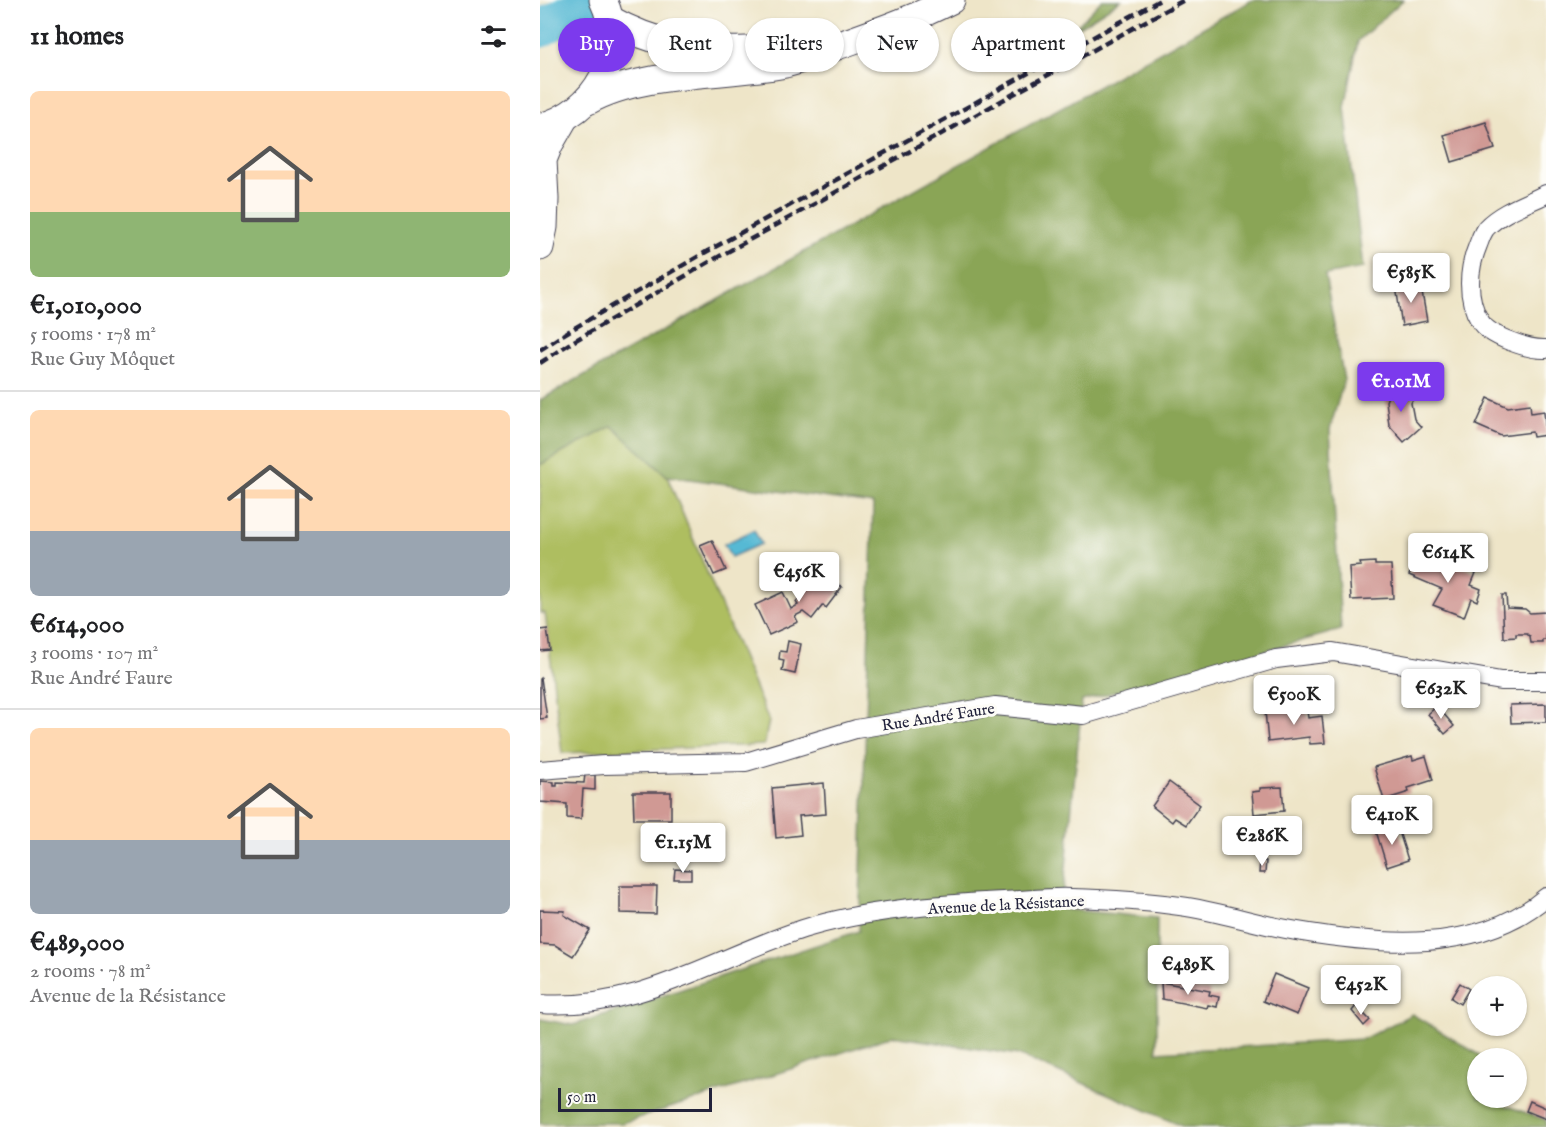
<!DOCTYPE html>
<html lang="en">
<head>
<meta charset="utf-8">
<style>
  body { margin:0; font-family:"IM FELL English",serif; background:#f2f2f2; color:#202124; height:100vh; display:flex; flex-direction:column; font-size:22px; white-space:nowrap }
  * { box-sizing:border-box; margin:0 }
  p { font-size:20px; color:#757577 }
  .icon { flex:none; width:33px; height:33px; fill:none; stroke:currentColor; stroke-width:2; stroke-linecap:round; stroke-linejoin:round }
  .map { position:relative; flex:1; overflow:hidden }
  .details { display:flex; flex-direction:column; background:#fff; width:540px }
  .details>* { flex:none }
  .banner { position:absolute; left:18px; top:18px; width:570px; height:54px; display:flex; gap:12px }
  .tools { position:absolute; left:927px; top:976px; display:grid; gap:12px }
  .tools a { display:grid; place-items:center; width:60px; height:60px; border-radius:50%; background:#fff; box-shadow:0 2px 4px #0004; font-size:30px }
  .scale { position:absolute; left:18px; bottom:15px; width:154px; box-sizing:border-box; padding-left:6px; border:3px solid #22223b; border-top:0; font-size:16px; line-height:21px; white-space:nowrap; color:#22223b; -webkit-text-stroke:4px #fdfcf7; paint-order:stroke }
  .price { position:absolute; translate:-50% -51px; padding:0 14px; border-radius:6px; background:#fff; color:#222; font-size:20px; line-height:39px; filter:drop-shadow(0 2px 3px #0008) }
  .price::after { content:''; position:absolute; left:50%; top:36px; width:18px; height:14px; margin-left:-9px; background:inherit; clip-path:polygon(0 0,100% 0,50% 100%) }
  .price.on { background:#7c3aed; color:#fff }
  ul { padding:0; list-style:none }
  li { display:grid; align-content:center; gap:12px; height:318px; padding:0 30px }
  li+li { border-top:2px solid #e0e0e0 }
  li span { display:grid; place-items:center; height:186px; border-radius:9px; color:#555 }
  li>.icon { margin-inline-start:auto }
  span .icon { width:108px; height:108px; fill:#fffc; stroke-width:1 }
  li b { font-size:26px }
  h2 { display:flex; justify-content:space-between; align-items:center; height:72px; padding:0 30px; font-size:26px }
  .pill { padding:0 21px; border-radius:27px; background:#fff; box-shadow:0 2px 4px #0004; font-size:21px; line-height:54px }
  .pill.on { background:#7c3aed; color:#fff }
  main { display:flex; flex:1; min-height:0 }
  .map>svg:first-child { display:block }
  .green { fill:#aebe60; stroke:#68704e; stroke-width:1.5 }
  .forest { fill:#8aa556; stroke:#566448; stroke-width:1.5 }
  .water { fill:#56b9d4; stroke:#3c6e88; stroke-width:1.5 }
  .lines { fill:none; stroke-linecap:round; stroke-linejoin:round }
  .river { stroke:#56b9d4; stroke-width:38 }
  .building { fill:#d09994 }
  .minor-casing { stroke:#413f50; stroke-width:20 }
  .primary-casing { stroke:#413f50; stroke-width:29 }
  .minor { stroke:#fff; stroke-width:18 }
  .primary { stroke:#fff; stroke-width:27 }
  .rail { stroke:#22223b; stroke-width:4.5; stroke-dasharray:9 4.5; stroke-linecap:butt }
  .labels { text-anchor:middle; stroke-width:6; stroke-linejoin:round; paint-order:stroke }
  .street-label { font-size:16px; fill:#22223b; stroke:#fdfcf7 }
</style>
</head>
<body>
<main>
<section class="details">
<h2>11 homes<svg class="icon" aria-label="filters" viewBox="0 0 24 24"><path d="M4 7h16M4 17h16"/><circle cx="9" cy="7" r="2"/><circle cx="15" cy="17" r="2"/></svg></h2>
<ul>
<li><span style="background:linear-gradient(#ffd9b3 65%,#8fb573 0)"><svg class="icon" aria-label="home" viewBox="0 0 24 24"><path d="M3 11l9-7 9 7M6 9v11h12V9"/></svg></span><div><b>€1,010,000</b><p>5 rooms · 178 m²</p><p>Rue Guy Môquet</p></div></li>
<li><span style="background:linear-gradient(#ffd9b3 65%,#9aa5b1 0)"><svg class="icon" aria-label="home" viewBox="0 0 24 24"><path d="M3 11l9-7 9 7M6 9v11h12V9"/></svg></span><div><b>€614,000</b><p>3 rooms · 107 m²</p><p>Rue André Faure</p></div></li>
<li><span style="background:linear-gradient(#ffd9b3 60%,#9aa5b1 0)"><svg class="icon" aria-label="home" viewBox="0 0 24 24"><path d="M3 11l9-7 9 7M6 9v11h12V9"/></svg></span><div><b>€489,000</b><p>2 rooms · 78 m²</p><p>Avenue de la Résistance</p></div></li>
</ul>
</section>
<div class="map">
<svg width="1006" height="1127" viewBox="0 0 1006 1127">
  <rect width="100%" height="100%" fill="#fdfcf7"/>
  <filter id="ink" filterUnits="userSpaceOnUse"><feTurbulence type="fractalNoise" baseFrequency=".0167" numOctaves="2"/><feDisplacementMap in="SourceGraphic" scale="12" xChannelSelector="R" yChannelSelector="G"/><feConvolveMatrix kernelMatrix="1 2 1 2 8 2 1 2 1" color-interpolation-filters="sRGB"/></filter>
  <filter id="wash" filterUnits="userSpaceOnUse"><feTurbulence type="fractalNoise" baseFrequency=".008" numOctaves="4" result="noise"/><feDisplacementMap in="SourceGraphic" scale="24" xChannelSelector="R" yChannelSelector="G"/><feGaussianBlur stdDeviation="1.35" result="paint"/><feColorMatrix in="noise" values="0 0 0 0 0 0 0 0 0 0 0 0 0 0 0 0 0 1.4 0 .05"/><feComposite in="paint" operator="in"/></filter>
  <g filter="url(#wash)">
    <rect width="100%" height="100%" fill="#eee5c8"/>
    <polygon class="green" points="72,425 127,476 229,721 224,745 22,753 5,613 0,613 0,465"/>
    <g class="forest">
      <polygon points="562,0 581,0 531,32"/>
      <polygon points="712,0 863,0 818,41 805,107 823,268 785,275 804,380 790,429 801,630 542,701 522,909 617,918 617,1052 823,1039 872,1014 946,1059 938,1059 938,1098 945,1098 1006,1120 1006,1127 644,1127 478,1055 353,1036 83,1123 0,1124 0,1019 33,1025 319,931 333,504 127,476 72,426 0,465 0,400"/>
    </g>
    <polygon class="water" points="214,530 221,544 191,557 184,544"/>
    <g class="lines">
      <polyline class="river" points="0,29 52,0"/>
    </g>
    <g id="blocks">
      <g class="building">
        <polygon points="946,122 955,149 912,162 904,135"/>
        <polygon points="880,281 887,321 862,326 856,286"/>
        <polygon points="853,384 875,395 871,403 874,419 881,427 864,442 849,425 846,401"/>
        <polygon points="948,398 968,407 990,404 991,413 1004,411 1006,435 993,437 992,432 961,436 936,425"/>
        <polygon points="172,540 186,570 174,575 160,545"/>
        <polygon points="879,553 893,559 891,562 910,569 912,563 936,573 931,585 941,589 937,601 931,598 924,617 893,605 902,589 869,575"/>
        <polygon points="835,562 835,565 851,565 853,598 811,600 809,567 821,566 820,563"/>
        <polygon points="276,567 302,587 286,608 283,605 272,619 263,612 255,616 258,622 229,635 215,605 243,592 251,609 258,605 256,602 264,592 260,588"/>
        <polygon points="962,595 966,595 967,608 985,609 990,613 1006,612 1006,640 1003,640 1003,643 991,643 990,637 987,634 976,634 976,637 964,638"/>
        <polygon points="7,629 10,650 0,651 0,630"/>
        <polygon points="248,641 261,644 255,674 242,671 244,660 239,659 240,651 246,652"/>
        <polygon points="1,678 7,718 0,719 0,679"/>
        <polygon points="1006,704 1006,722 971,723 970,705"/>
        <polygon points="897,706 914,726 905,734 888,714"/>
        <polygon points="749,709 750,713 767,711 768,718 782,716 785,743 770,744 769,737 728,742 725,711"/>
        <polygon points="872,756 873,760 886,756 893,780 868,788 869,792 844,800 834,767"/>
        <polygon points="45,774 55,775 55,790 43,789 41,819 27,818 27,804 0,802 0,781 14,782 14,786 17,786 17,782 44,783"/>
        <polygon points="629,782 660,805 646,825 635,818 632,822 612,806"/>
        <polygon points="284,783 286,814 259,816 261,835 236,838 232,788"/>
        <polygon points="742,787 744,811 714,814 712,792 720,791 720,788"/>
        <polygon points="93,792 131,792 131,819 94,819"/>
        <polygon points="857,825 868,860 847,867 836,831"/>
        <polygon points="720,861 726,861 725,873 719,873"/>
        <polygon points="135,869 151,870 151,879 134,879"/>
        <polygon points="80,886 117,886 116,914 80,913"/>
        <polygon points="0,910 25,911 24,915 50,930 33,956 15,945 0,944"/>
        <polygon points="734,974 768,988 757,1015 723,1001"/>
        <polygon points="621,982 670,991 669,995 679,997 677,1007 668,1005 667,1008 622,999"/>
        <polygon points="920,983 929,989 920,1004 911,998"/>
        <polygon points="816,1006 830,1020 824,1026 812,1011"/>
        <polygon points="990,1101 1006,1108 1006,1119 986,1111"/>
      </g>
    </g>
  </g>
  <g filter="url(#ink)">
    <use href="#blocks" fill-opacity="0" stroke="#413f50" stroke-width="1.5"/>
    <g class="lines">
      <defs>
        <g id="minor">
          <path d="M1006,194C986,204 961,212 946,228C942,233 940,240 938,245C928,269 926,298 940,321C948,336 989,350 1006,349"/>
          <polyline points="0,770 64,765 206,762 316,729 455,706 543,715 736,659 793,652 961,681 1006,681"/>
          <path d="M0,1004C99,1011 173,958 263,929C324,910 399,904 463,901C486,900 509,897 531,898C567,899 604,901 640,906C679,911 718,925 757,931C839,945 938,955 1006,897"/>
        </g>
        <g id="primary">
          <path d="M69,19C114,44 156,52 207,50C224,49 240,46 257,45"/>
          <path d="M48,101C101,71 184,76 245,64C262,60 280,52 297,46C336,32 374,19 411,0"/>
          <path d="M0,127C56,112 89,55 63,0"/>
          <polyline points="0,247 4,227 5,199 3,160 9,145 24,119"/>
        </g>
      </defs>
      <use href="#minor" class="minor-casing"/>
      <use href="#primary" class="primary-casing"/>
      <use href="#minor" class="minor"/>
      <use href="#primary" class="primary"/>
      <g class="rail">
        <polyline points="0,350 24,334 166,252 620,0"/>
        <polyline points="0,363 29,344 171,261 644,0"/>
      </g>
    </g>
  </g>
  <g class="labels">
    <g class="street-label">
      <text transform="translate(398 716) rotate(-9)" y="6">Rue André Faure</text>
      <text transform="translate(466 904) rotate(-3)" y="6">Avenue de la Résistance</text>
    </g>
  </g>
</svg>
<div class="tools">
<a>+</a>
<a>−</a>
</div>
<div class="scale">50 m</div>
<b class="price" style="left:871px;top:304px">€585K</b>
<b class="price on" style="left:861px;top:413px">€1.01M</b>
<b class="price" style="left:908px;top:584px">€614K</b>
<b class="price" style="left:259px;top:603px">€456K</b>
<b class="price" style="left:901px;top:720px">€632K</b>
<b class="price" style="left:754px;top:726px">€500K</b>
<b class="price" style="left:852px;top:846px">€410K</b>
<b class="price" style="left:722px;top:867px">€286K</b>
<b class="price" style="left:143px;top:874px">€1.15M</b>
<b class="price" style="left:648px;top:996px">€489K</b>
<b class="price" style="left:821px;top:1016px">€452K</b>
<div class="banner">
<a class="pill on">Buy</a>
<a class="pill">Rent</a>
<a class="pill">Filters</a>
<a class="pill">New</a>
<a class="pill">Apartment</a>
</div>
</div>
</main>
</body>
</html>
